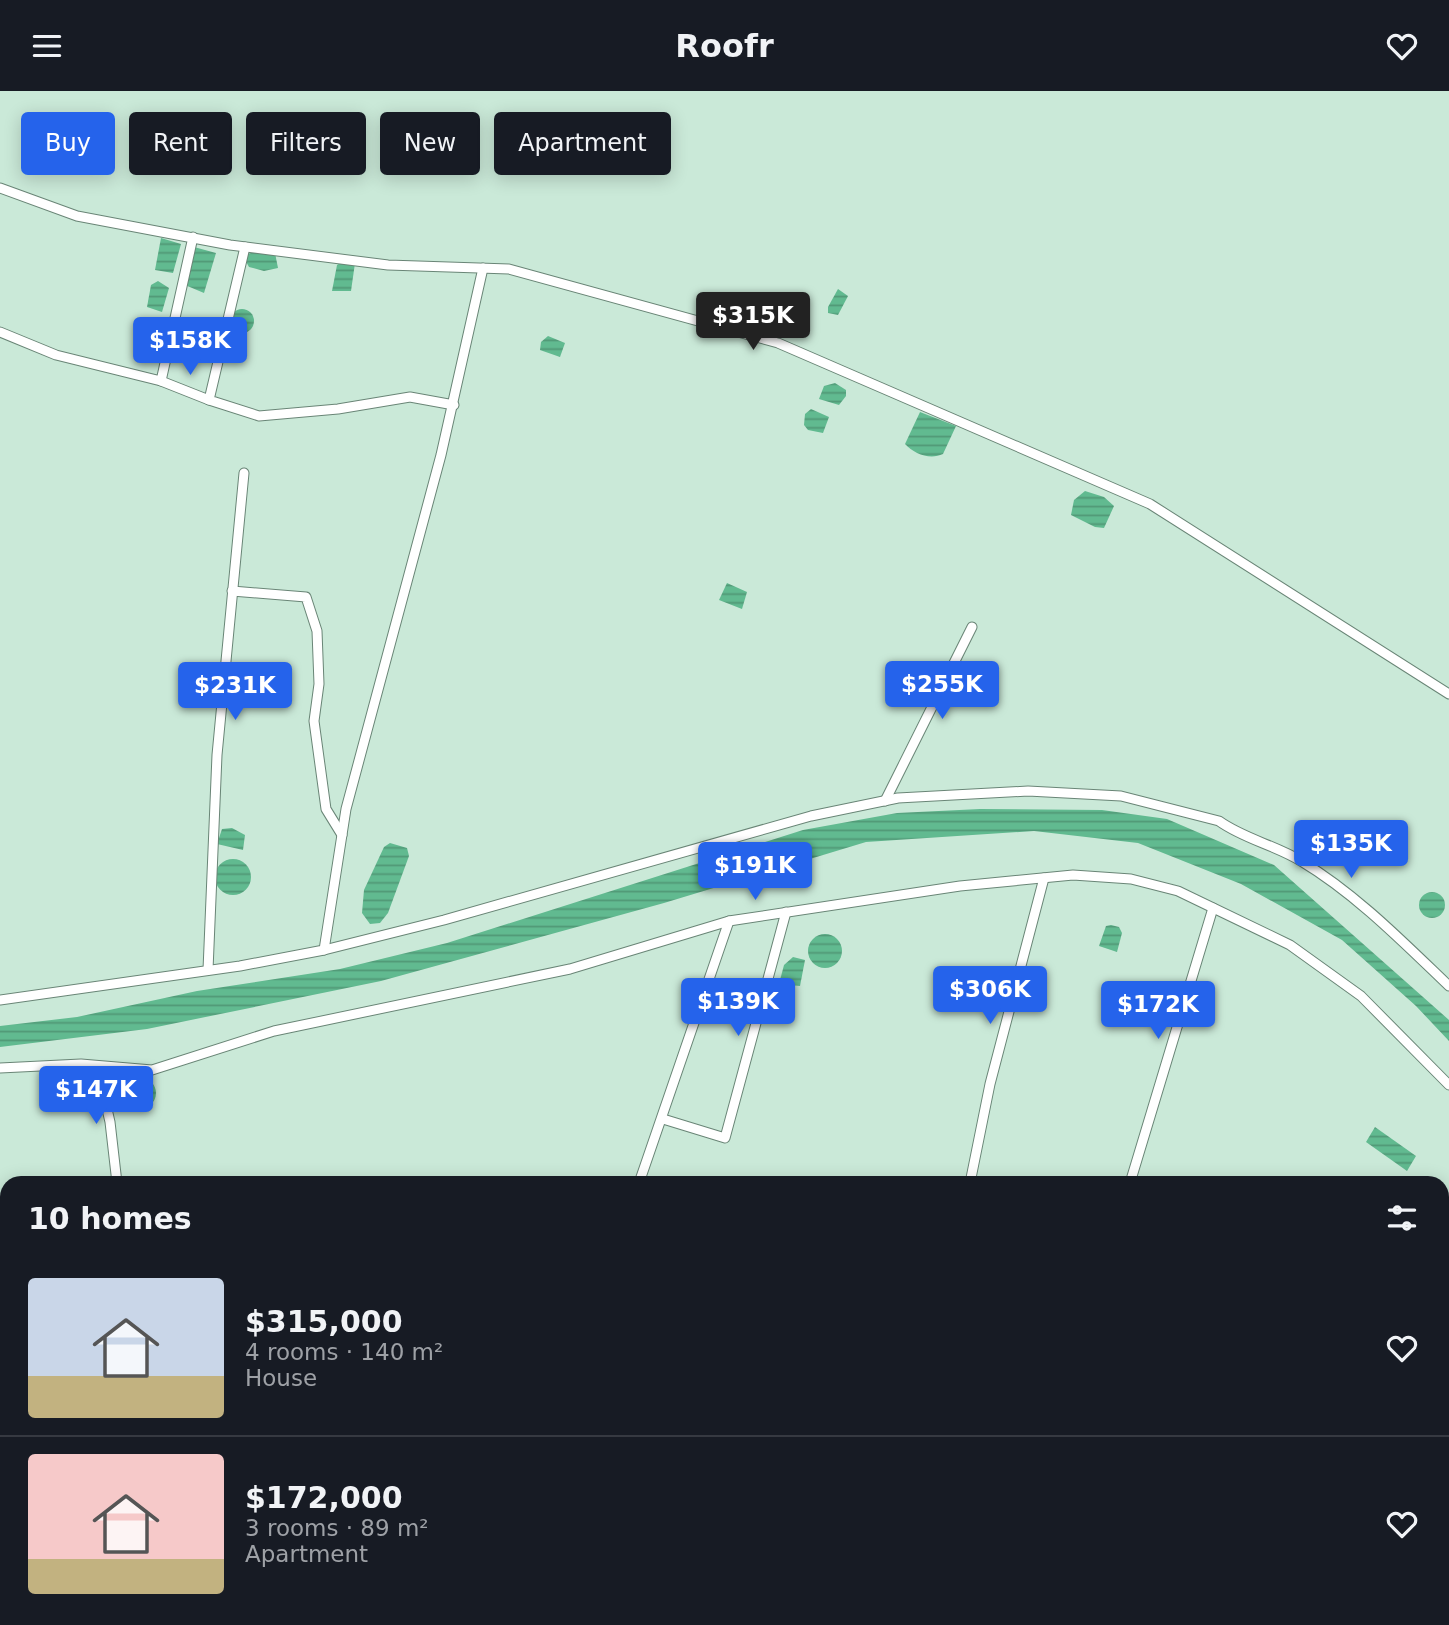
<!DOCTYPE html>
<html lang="en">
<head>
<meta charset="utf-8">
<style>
  body { margin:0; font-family:"DejaVu Sans",sans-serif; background:#242831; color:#f1f3f6; height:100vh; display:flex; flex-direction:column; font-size:26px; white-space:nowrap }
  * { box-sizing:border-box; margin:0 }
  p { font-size:23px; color:#9ea1a6 }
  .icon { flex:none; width:38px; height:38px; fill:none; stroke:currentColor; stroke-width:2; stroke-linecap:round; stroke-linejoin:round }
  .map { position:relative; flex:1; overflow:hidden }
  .sheet { position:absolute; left:0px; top:1085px; width:1449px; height:450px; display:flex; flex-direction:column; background:#171b24; border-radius:21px 21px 0 0; box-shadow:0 4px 18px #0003 }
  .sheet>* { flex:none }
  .top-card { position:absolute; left:21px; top:21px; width:700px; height:63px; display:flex; gap:14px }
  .price { position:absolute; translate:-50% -60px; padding:0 16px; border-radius:7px; background:#2563eb; color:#fff; font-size:23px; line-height:46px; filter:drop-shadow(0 2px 4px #0008) }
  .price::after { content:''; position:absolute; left:50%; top:42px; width:21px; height:16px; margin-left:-10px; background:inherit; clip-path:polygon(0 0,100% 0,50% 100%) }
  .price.current { background:#222; color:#fff }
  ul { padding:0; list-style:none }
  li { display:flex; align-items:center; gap:21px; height:175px; padding:0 28px }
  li+li { border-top:2px solid #363941 }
  li span { display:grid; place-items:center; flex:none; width:196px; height:140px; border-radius:7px; color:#555 }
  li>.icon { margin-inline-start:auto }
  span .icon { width:84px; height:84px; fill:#fffc; stroke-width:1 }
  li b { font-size:30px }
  h2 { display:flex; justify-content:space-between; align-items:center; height:84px; padding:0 28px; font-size:30px }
  .tag { padding:0 24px; border-radius:7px; background:#171b24; box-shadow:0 4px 18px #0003; font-size:24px; line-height:63px }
  .tag.current { background:#2563eb; color:#fff }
  header { display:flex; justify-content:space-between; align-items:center; height:91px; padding:0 28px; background:#171b24; font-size:32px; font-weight:800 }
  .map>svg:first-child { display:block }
  .water { fill:url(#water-rules) }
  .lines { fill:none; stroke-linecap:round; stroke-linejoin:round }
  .minor-casing { stroke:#698576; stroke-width:11 }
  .minor { stroke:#fff; stroke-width:9 }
</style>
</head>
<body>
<header><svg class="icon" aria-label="menu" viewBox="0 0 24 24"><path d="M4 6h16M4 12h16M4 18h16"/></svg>Roofr<svg class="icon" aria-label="heart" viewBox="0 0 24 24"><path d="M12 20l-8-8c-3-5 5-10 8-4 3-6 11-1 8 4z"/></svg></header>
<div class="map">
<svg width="1449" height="1534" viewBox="0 0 1449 1534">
  <defs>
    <pattern id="water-rules" width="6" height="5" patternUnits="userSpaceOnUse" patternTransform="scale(1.75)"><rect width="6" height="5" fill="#61ba90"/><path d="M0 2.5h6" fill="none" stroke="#519876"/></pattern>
  </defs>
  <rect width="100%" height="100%" fill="#cae9d8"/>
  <g class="water">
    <polygon points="161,147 181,153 173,182 155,179"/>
    <polygon points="194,156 216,162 204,202 185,194"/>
    <polygon points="255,161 275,162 278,177 264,180 249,176 245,169 247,163"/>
    <polygon points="345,169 355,172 351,200 332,200 337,174"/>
    <polygon points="158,190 169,197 162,221 147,216 151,194"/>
    <polygon points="838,198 848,205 838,224 828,222 828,216"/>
    <circle cx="242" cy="230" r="12"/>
    <polygon points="548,245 565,252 560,266 540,259 541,251"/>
    <polygon points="835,292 846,299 846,305 839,314 819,308 824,295"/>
    <polygon points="811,318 829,326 823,342 808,339 804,334 805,323"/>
    <path d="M920,321L956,335L943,363C930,369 914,363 905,353Z"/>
    <polygon points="1085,400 1104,406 1114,415 1104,437 1095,436 1071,424 1074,409"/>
    <polygon points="727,492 747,501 742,518 719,509"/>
    <polygon points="980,718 1102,719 1167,728 1274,774 1449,929 1449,950 1416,915 1342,849 1241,793 1138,752 1034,740 866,751 664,812 381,890 147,938 0,956 0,935 77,926 197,900 340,878 447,852 803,739 897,722"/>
    <polygon points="232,737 245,744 243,759 217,753 222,738"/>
    <polygon points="390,752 407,757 409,765 388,822 380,832 370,833 362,822 364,799 384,756"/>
    <circle cx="233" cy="786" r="18"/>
    <circle cx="1432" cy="814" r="13"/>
    <polygon points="1111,834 1119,836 1122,842 1117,861 1099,855 1106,835"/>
    <circle cx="825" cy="860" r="17"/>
    <polygon points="793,866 805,869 800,895 779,893 784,874"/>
    <polygon points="59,979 63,985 64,1005 42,1001 42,989 48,980"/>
    <circle cx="141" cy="1002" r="15"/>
    <polygon points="1375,1036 1416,1065 1407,1080 1366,1051"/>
  </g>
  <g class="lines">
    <defs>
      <g id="minor">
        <polyline points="0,97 77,125 230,154 388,174 509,178 778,252 1150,413 1449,603"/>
        <polyline points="245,156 209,309 259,325 338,318 410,306 454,314"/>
        <polyline points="0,241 56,264 161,290 193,146"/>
        <polyline points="161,290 209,309"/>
        <polyline points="232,500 306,506 317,540 319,593 314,630 326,718 342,744"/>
        <polyline points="885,710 972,536"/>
        <path d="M324,859L444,829L811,725L898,707L1028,700L1121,705L1219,730C1244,748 1275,754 1301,770C1356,803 1403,851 1449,895"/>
        <polyline points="208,879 217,664 244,382"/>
        <polyline points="0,909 240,875 324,859 346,718 441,364 483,177"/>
        <polyline points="97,975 110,1031 117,1092"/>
        <polyline points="0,977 81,973 152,979 274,940 570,878 729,830 960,795 1073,784 1131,788 1178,800 1290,854 1361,905 1449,994"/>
        <polyline points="663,1028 725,1047 786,821"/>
        <polyline points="639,1092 729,830"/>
        <polyline points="970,1092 990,993 1044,787"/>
        <polyline points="1130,1092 1213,817"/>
        <polyline points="0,1145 7,1146"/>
        <polyline points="1442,1242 1449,1233"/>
        <polyline points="0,1262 7,1238"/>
        <polyline points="0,1317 7,1320"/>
        <polyline points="1442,1449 1449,1441"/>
        <polyline points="282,1528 285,1534"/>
        <polyline points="61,1534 63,1528"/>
        <polyline points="866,1534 868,1528"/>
        <polyline points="1012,1534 1014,1528"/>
        <polyline points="1372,1534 1377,1528"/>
      </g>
    </defs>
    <use href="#minor" class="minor-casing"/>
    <use href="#minor" class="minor"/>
  </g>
</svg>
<b class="price current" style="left:753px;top:261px">$315K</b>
<b class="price" style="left:190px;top:286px">$158K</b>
<b class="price" style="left:942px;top:630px">$255K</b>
<b class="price" style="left:235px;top:631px">$231K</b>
<b class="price" style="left:1351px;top:789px">$135K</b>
<b class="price" style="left:755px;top:811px">$191K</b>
<b class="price" style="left:990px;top:935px">$306K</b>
<b class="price" style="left:738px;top:947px">$139K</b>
<b class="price" style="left:1158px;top:950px">$172K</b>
<b class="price" style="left:96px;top:1035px">$147K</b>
<div class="top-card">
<a class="tag current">Buy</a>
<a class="tag">Rent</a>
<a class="tag">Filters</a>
<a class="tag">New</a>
<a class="tag">Apartment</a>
</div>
<section class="sheet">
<h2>10 homes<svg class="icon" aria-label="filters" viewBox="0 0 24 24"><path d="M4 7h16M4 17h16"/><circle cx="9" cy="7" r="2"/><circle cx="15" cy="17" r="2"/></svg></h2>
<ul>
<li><span style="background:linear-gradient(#c9d6e8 70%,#c2b280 0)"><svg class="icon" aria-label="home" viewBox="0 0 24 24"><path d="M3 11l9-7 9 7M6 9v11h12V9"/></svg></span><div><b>$315,000</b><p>4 rooms · 140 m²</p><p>House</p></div><svg class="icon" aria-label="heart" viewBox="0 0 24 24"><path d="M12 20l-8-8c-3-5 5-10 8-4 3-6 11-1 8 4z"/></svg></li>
<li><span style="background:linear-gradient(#f6c9c9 75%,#c2b280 0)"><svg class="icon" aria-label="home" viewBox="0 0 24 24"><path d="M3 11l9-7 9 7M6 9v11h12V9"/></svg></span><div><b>$172,000</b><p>3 rooms · 89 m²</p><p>Apartment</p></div><svg class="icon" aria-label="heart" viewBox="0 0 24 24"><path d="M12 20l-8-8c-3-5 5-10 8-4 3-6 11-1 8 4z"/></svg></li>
</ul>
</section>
</div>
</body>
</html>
